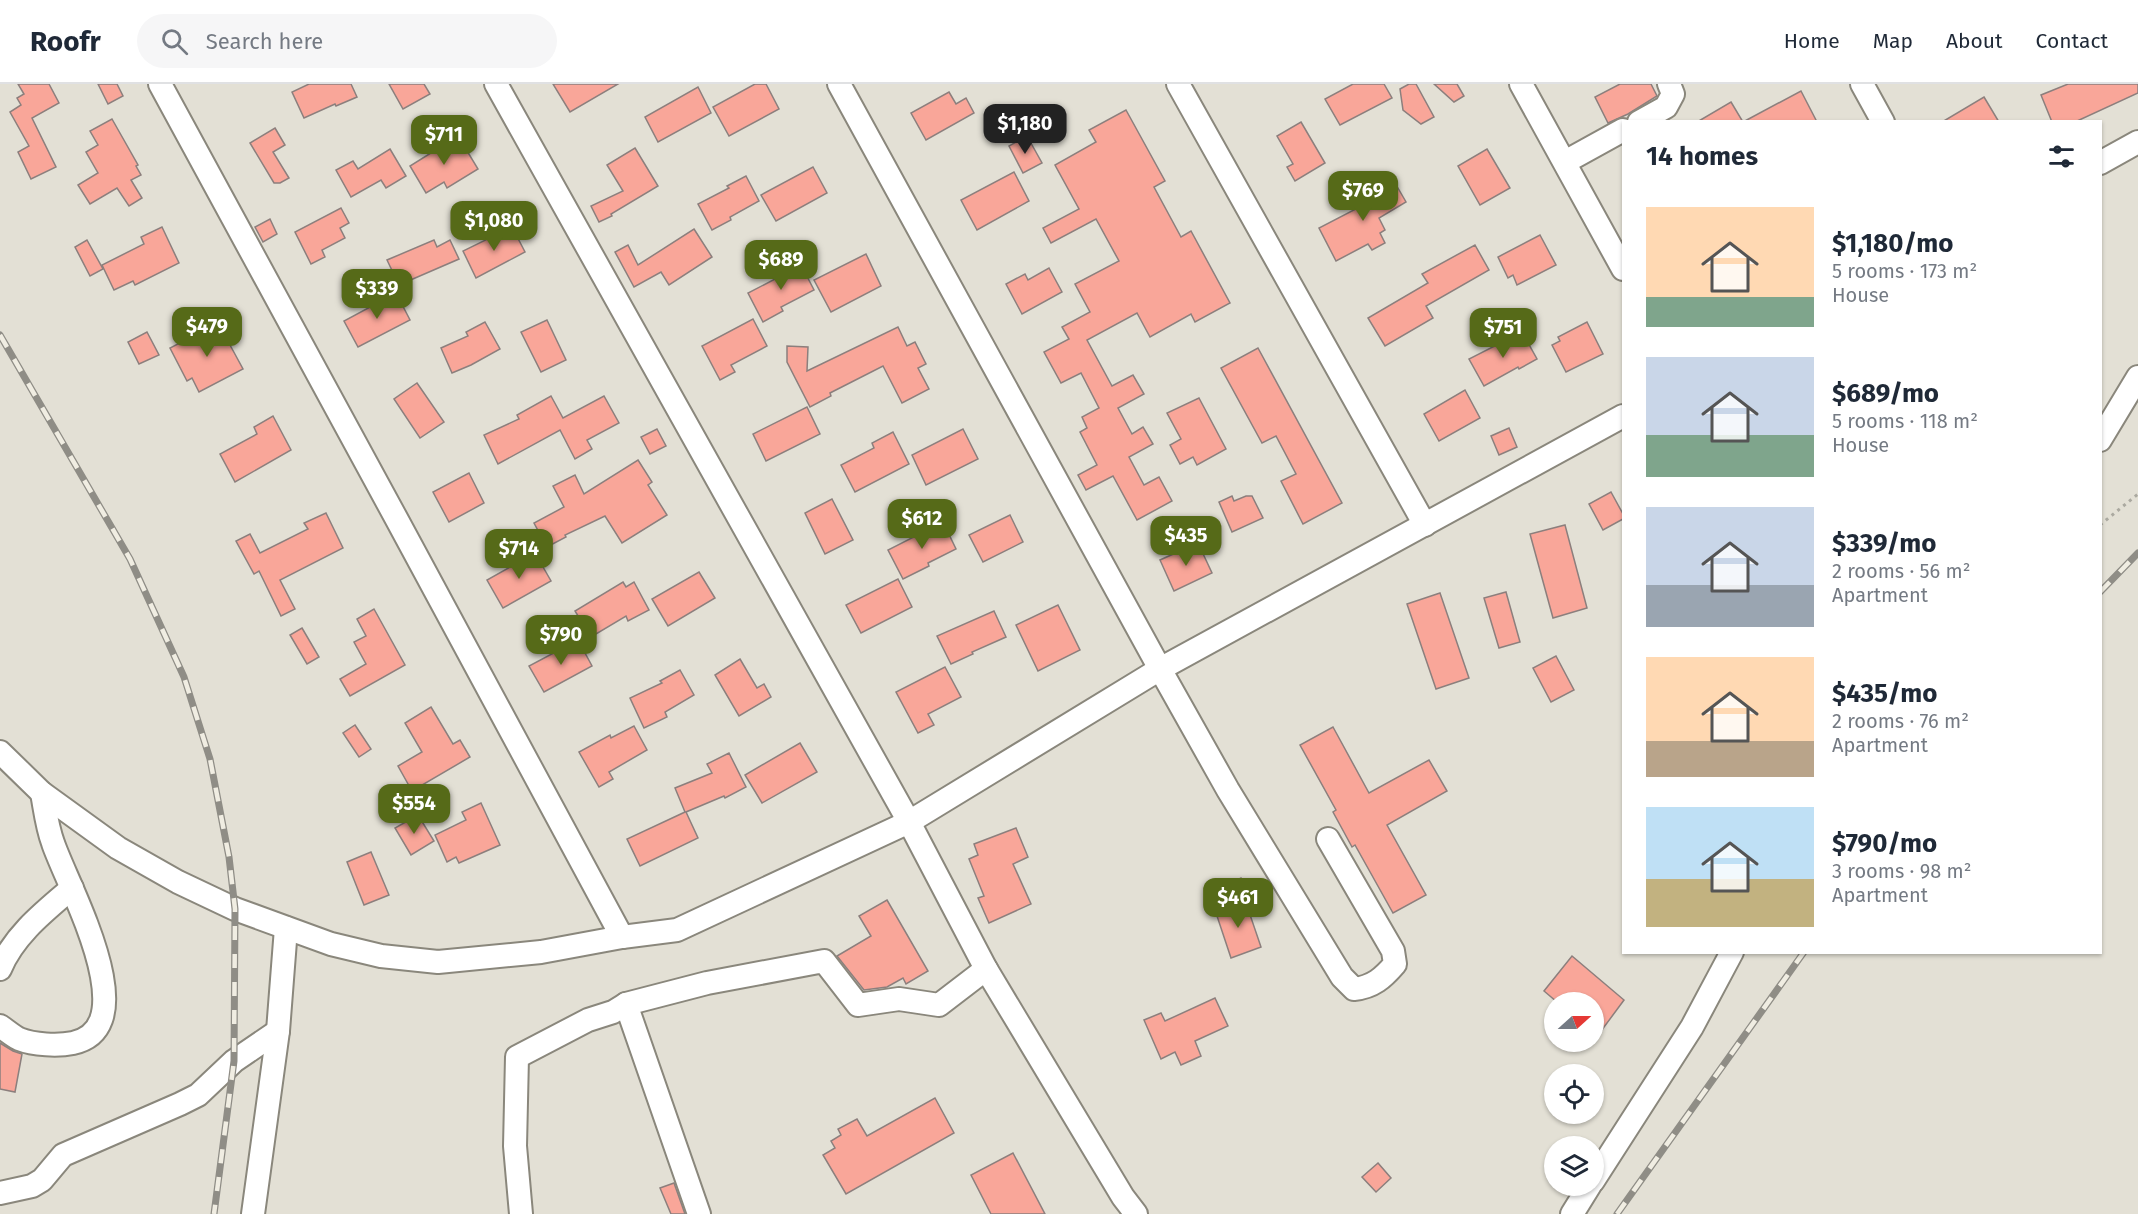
<!DOCTYPE html>
<html lang="en">
<head>
<meta charset="utf-8">
<style>
  body { margin:0; font-family:"Fira Sans",sans-serif; background:#f6f6f7; color:#1f2937; height:100vh; display:flex; flex-direction:column; font-size:22px; white-space:nowrap }
  * { box-sizing:border-box; margin:0 }
  p { font-size:20px; color:#747a83 }
  .icon { flex:none; width:33px; height:33px; fill:none; stroke:currentColor; stroke-width:2; stroke-linecap:round; stroke-linejoin:round }
  .map { position:relative; flex:1; overflow:hidden }
  .panel { position:absolute; left:1622px; top:36px; width:480px; height:834px; display:flex; flex-direction:column; background:#fff; border-radius:0px; box-shadow:0 2px 4px #0004 }
  .panel>* { flex:none }
  .needle { width:39px; rotate:69deg }
  .controls { position:absolute; left:1544px; top:908px; display:grid; gap:12px }
  .controls a { display:grid; place-items:center; width:60px; height:60px; border-radius:50%; background:#fff; box-shadow:0 2px 4px #0004; font-size:30px }
  .price { position:absolute; translate:-50% -51px; padding:0 14px; border-radius:12px; background:#566a18; color:#fff; font-size:20px; line-height:39px; filter:drop-shadow(0 2px 3px #0008) }
  .price::after { content:''; position:absolute; left:50%; top:36px; width:18px; height:14px; margin-left:-9px; background:inherit; clip-path:polygon(0 0,100% 0,50% 100%) }
  .price.current { background:#222; color:#fff }
  ul { padding:0; list-style:none }
  li { display:flex; align-items:center; gap:18px; height:150px; padding:0 24px }
  li span { display:grid; place-items:center; flex:none; width:168px; height:120px; border-radius:0px; color:#555 }
  li>.icon { margin-inline-start:auto }
  span .icon { width:72px; height:72px; fill:#fffc; stroke-width:1 }
  li b { font-size:26px }
  h2 { display:flex; justify-content:space-between; align-items:center; height:72px; padding:0 24px; font-size:26px }
  header { display:flex; align-items:center; gap:36px; box-sizing:border-box; height:84px; padding:0 30px; background:#fff; border-bottom:2px solid #e0e1e3 }
  header strong { font-size:28px }
  nav { display:flex; gap:33px; margin-inline-start:auto; font-size:21px }
  .search { width:420px; height:54px; background:#f6f6f7; display:flex; align-items:center; gap:15px; box-sizing:border-box; padding:0 21px; border-radius:33px; color:#747a83; font-size:22px }
  .map>svg:first-child { display:block }
  .building { fill:#f9a699; stroke:#8c7f7d; stroke-width:1.5 }
  .lines { fill:none; stroke-linecap:round; stroke-linejoin:round }
  .minor-casing { stroke:#8a877c; stroke-width:26 }
  .path { stroke:#aba9a0; stroke-width:3; stroke-dasharray:3 4.5; stroke-linecap:butt }
  .minor { stroke:#fff; stroke-width:22 }
  .rail-casing { stroke:#8f8d86; stroke-width:7 }
  .rail { stroke:#f0ede2; stroke-width:4.5; stroke-dasharray:14; stroke-linecap:butt }
</style>
</head>
<body>
<header>
<strong>Roofr</strong>
<div class="search"><svg class="icon" aria-label="search" viewBox="0 0 24 24"><circle cx="10" cy="10" r="6"/><path d="M15 15l6 6"/></svg>Search here</div>
<nav><a>Home</a><a>Map</a><a>About</a><a>Contact</a></nav>
</header>
<div class="map">
<svg width="2138" height="1130" viewBox="0 0 2138 1130">
  <rect width="100%" height="100%" fill="#e3e0d5"/>
  <g class="building">
    <polygon points="18,0 49,0 59,19 32,34 56,83 31,95 18,68 29,62 10,28 21,21 17,14 24,10"/>
    <polygon points="98,0 117,0 123,12 108,20"/>
    <polygon points="309,0 351,0 357,13 336,22 335,20 304,34 292,8"/>
    <polygon points="389,0 424,0 430,10 403,25"/>
    <polygon points="553,0 618,0 570,28"/>
    <polygon points="755,0 766,0 779,25 729,52 713,23"/>
    <polygon points="1353,0 1384,0 1392,14 1340,41 1325,15"/>
    <polygon points="1409,0 1416,0 1434,33 1421,40 1403,26 1400,5"/>
    <polygon points="1434,0 1457,0 1464,12 1454,18"/>
    <polygon points="1620,0 1651,0 1657,12 1628,30 1608,39 1595,13"/>
    <polygon points="2068,0 2138,0 2138,9 2075,38 2052,38 2041,11"/>
    <polygon points="698,3 711,29 658,58 645,33"/>
    <polygon points="1801,7 1817,38 1743,38"/>
    <polygon points="949,8 956,20 966,14 974,29 926,56 911,29"/>
    <polygon points="1984,13 1999,38 1942,38"/>
    <polygon points="1731,18 1743,38 1697,38"/>
    <polygon points="1126,26 1165,97 1154,103 1181,153 1191,147 1230,219 1195,238 1191,230 1150,253 1137,229 1087,256 1112,302 1133,291 1144,310 1118,324 1132,350 1143,343 1153,360 1129,373 1144,401 1159,393 1172,417 1137,436 1113,392 1086,406 1078,391 1097,381 1080,348 1087,344 1082,333 1099,324 1081,289 1061,299 1044,268 1069,255 1062,243 1090,228 1075,200 1119,177 1096,135 1051,159 1043,144 1079,125 1055,81 1096,58 1089,46"/>
    <polygon points="112,35 138,81 136,82 141,91 131,96 142,114 129,122 117,104 90,120 78,101 98,89 86,68 98,61 90,47"/>
    <polygon points="1301,38 1325,79 1295,97 1287,83 1293,80 1277,52"/>
    <polygon points="275,44 285,61 273,68 289,94 280,99 274,99 250,59"/>
    <polygon points="458,52 478,85 447,104 444,98 426,109 410,82"/>
    <polygon points="1027,52 1042,79 1023,89 1009,62"/>
    <polygon points="635,64 658,102 611,130 612,132 599,138 591,122 623,107 607,81"/>
    <polygon points="390,65 406,92 386,104 381,96 351,113 336,86 353,77 358,85"/>
    <polygon points="1487,65 1510,104 1480,121 1458,82"/>
    <polygon points="813,83 827,109 776,137 761,111"/>
    <polygon points="1014,88 1029,117 977,146 961,116"/>
    <polygon points="746,92 759,117 730,133 731,136 712,146 698,120 729,104 727,102"/>
    <polygon points="1391,92 1406,118 1379,134 1385,146 1380,149 1385,159 1372,166 1368,160 1336,177 1319,144 1379,113 1373,103"/>
    <polygon points="341,124 349,139 340,144 345,154 322,166 325,173 311,180 295,148"/>
    <polygon points="270,135 277,150 263,158 255,143"/>
    <polygon points="162,143 179,179 135,201 133,197 114,206 102,181 144,160 141,153"/>
    <polygon points="512,143 525,168 476,194 463,167"/>
    <polygon points="694,145 712,173 669,201 661,188 634,203 615,168 628,161 638,181"/>
    <polygon points="1540,151 1556,181 1517,201 1513,191 1508,194 1498,173"/>
    <polygon points="87,156 103,185 90,192 75,163"/>
    <polygon points="434,156 437,163 450,156 459,175 399,201 387,176"/>
    <polygon points="1475,161 1489,186 1426,222 1433,234 1385,262 1368,234 1428,199 1422,190"/>
    <polygon points="866,170 881,202 831,228 814,196"/>
    <polygon points="799,177 814,206 781,223 783,227 763,238 748,209 781,192 779,187"/>
    <polygon points="1049,184 1062,208 1022,230 1006,200 1025,190 1028,196"/>
    <polygon points="396,209 410,236 358,263 344,237"/>
    <polygon points="753,235 767,262 731,281 735,288 720,296 702,262"/>
    <polygon points="547,236 566,276 541,288 521,248"/>
    <polygon points="485,238 500,265 471,281 452,289 441,264 468,252 466,248"/>
    <polygon points="1587,238 1603,270 1566,288 1552,261 1560,257 1558,253"/>
    <polygon points="218,239 243,285 199,308 192,294 187,297 170,264"/>
    <polygon points="898,243 907,262 915,258 926,280 918,284 929,305 902,319 883,282 830,309 831,312 810,323 787,278 787,262 808,263 807,287"/>
    <polygon points="147,248 159,271 139,280 128,258"/>
    <polygon points="1522,248 1537,275 1519,285 1518,283 1484,302 1469,275"/>
    <polygon points="1258,264 1342,419 1303,440 1281,397 1296,390 1276,352 1262,359 1221,284"/>
    <polygon points="417,299 444,338 420,354 394,315"/>
    <polygon points="1465,306 1480,334 1439,357 1424,330"/>
    <polygon points="551,312 563,334 604,312 619,339 587,356 592,365 575,375 560,346 498,380 484,351 519,335 517,331"/>
    <polygon points="1199,314 1226,365 1197,381 1193,373 1180,380 1170,361 1181,355 1167,329"/>
    <polygon points="807,323 820,350 766,377 753,350"/>
    <polygon points="273,332 291,366 235,398 220,370 257,350 254,343"/>
    <polygon points="1509,344 1517,363 1499,371 1491,352"/>
    <polygon points="657,345 666,362 650,370 641,353"/>
    <polygon points="963,345 978,375 926,401 912,371"/>
    <polygon points="893,348 909,380 855,408 841,381 874,364 872,359"/>
    <polygon points="638,376 652,398 648,401 667,431 622,459 605,432 565,451 566,453 547,463 534,439 564,423 553,402 575,391 584,410"/>
    <polygon points="469,389 484,419 449,438 433,408"/>
    <polygon points="1611,408 1623,430 1623,435 1603,446 1589,420"/>
    <polygon points="1232,412 1234,417 1246,412 1252,412 1263,434 1232,448 1219,418"/>
    <polygon points="832,415 853,456 825,470 805,429"/>
    <polygon points="326,429 343,464 280,496 295,525 281,532 259,487 254,490 236,457 250,450 260,469 308,445 304,439"/>
    <polygon points="1010,431 1023,458 983,478 969,451"/>
    <polygon points="943,438 956,465 928,479 929,482 903,495 888,466"/>
    <polygon points="1565,441 1587,524 1553,534 1530,450"/>
    <polygon points="1198,459 1212,489 1174,507 1160,476"/>
    <polygon points="535,469 551,497 503,524 487,496"/>
    <polygon points="699,488 715,514 668,542 652,515"/>
    <polygon points="898,495 912,523 861,549 846,521"/>
    <polygon points="623,498 626,503 634,498 649,526 628,537 626,532 591,553 575,527"/>
    <polygon points="1506,508 1520,558 1499,564 1484,514"/>
    <polygon points="1440,509 1469,594 1436,605 1407,520"/>
    <polygon points="1058,521 1080,566 1038,587 1016,541"/>
    <polygon points="374,525 405,581 350,612 340,595 366,580 354,558 366,552 357,535"/>
    <polygon points="994,527 1006,553 972,568 973,570 951,580 937,552"/>
    <polygon points="302,544 319,573 307,580 290,551"/>
    <polygon points="578,556 592,582 544,608 529,582"/>
    <polygon points="1556,572 1574,606 1551,618 1533,584"/>
    <polygon points="740,575 757,604 764,600 771,613 739,632 715,591"/>
    <polygon points="945,583 961,613 928,630 934,641 918,649 896,608"/>
    <polygon points="680,586 694,611 665,628 667,633 644,644 630,614 662,599 660,597"/>
    <polygon points="431,623 453,660 460,656 470,673 412,707 398,682 422,668 405,639"/>
    <polygon points="355,641 371,665 359,673 343,649"/>
    <polygon points="634,642 647,666 609,688 613,695 599,703 579,668 610,651 611,654"/>
    <polygon points="1333,643 1369,709 1429,676 1447,707 1387,741 1426,811 1393,829 1355,761 1352,763 1333,728 1336,726 1300,661"/>
    <polygon points="800,659 817,688 762,719 745,691"/>
    <polygon points="729,669 746,703 725,714 724,712 686,728 698,754 640,782 627,755 685,728 675,704 712,689 707,680"/>
    <polygon points="481,719 500,761 459,779 456,773 447,778 435,751 466,736 462,728"/>
    <polygon points="418,731 434,757 411,771 395,744"/>
    <polygon points="1016,744 1028,773 1013,780 1031,820 989,839 978,814 984,812 969,775 978,771 974,760"/>
    <polygon points="371,768 389,811 364,821 347,778"/>
    <polygon points="1241,794 1247,808 1233,814 1227,801"/>
    <polygon points="887,816 928,887 906,900 903,894 887,903 864,906 837,872 871,852 859,832"/>
    <polygon points="1245,816 1261,863 1231,874 1215,826"/>
    <polygon points="1572,872 1624,916 1593,958 1593,918 1557,918 1544,907"/>
    <polygon points="1215,914 1228,942 1195,957 1201,972 1181,981 1175,968 1161,975 1144,936 1161,929 1165,937"/>
    <polygon points="0,959 13,967 22,970 15,1008 0,1005"/>
    <polygon points="935,1014 954,1049 846,1110 823,1071 835,1064 831,1057 841,1051 838,1045 857,1035 867,1052"/>
    <polygon points="1013,1069 1045,1130 991,1130 971,1091"/>
    <polygon points="1378,1079 1391,1094 1376,1108 1362,1093"/>
    <polygon points="674,1099 685,1130 671,1130 660,1104"/>
  </g>
  <g class="lines">
    <defs>
      <g id="minor">
        <path d="M160,0C314,285 470,567 622,853"/>
        <polyline points="496,0 909,738 986,885 1123,1113 1136,1130"/>
        <path d="M839,0L1160,585L1228,706L1342,893L1354,905C1373,903 1383,894 1395,880L1393,867L1328,755"/>
        <polyline points="1178,0 1425,441"/>
        <polyline points="1521,0 1623,185"/>
        <polyline points="1862,0 1883,38"/>
        <polyline points="1639,38 1666,23 1673,10 1669,0"/>
        <polyline points="1565,78 1623,46"/>
        <polyline points="2100,79 2138,58"/>
        <polyline points="2100,356 2138,293"/>
        <polyline points="0,668 42,709 118,764 178,798 235,825 331,860 381,872 438,878 541,868 622,853 677,846 909,738 1160,585 1623,332"/>
        <path d="M0,885C14,851 45,827 72,804"/>
        <polyline points="626,920 699,1130"/>
        <path d="M0,942C6,946 13,952 19,955C34,961 58,962 73,959C148,943 66,799 53,759C47,743 45,725 42,709"/>
        <polyline points="1593,1097 1692,943 1732,868"/>
        <polyline points="0,1109 32,1102 42,1096 63,1071 180,1020 198,1011 234,977 278,947"/>
        <polyline points="253,1130 278,947 286,844"/>
        <polyline points="521,1130 515,1062 517,973 588,936 613,928 626,920 707,899 824,877 858,921 899,915 939,921 986,885"/>
        <polyline points="1572,1130 1590,1101"/>
      </g>
    </defs>
    <use href="#minor" class="minor-casing"/>
    <polyline class="path" points="2100,441 2138,410"/>
    <use href="#minor" class="minor"/>
    <defs>
      <g id="rail">
        <polyline points="0,251 130,475 184,593 210,675 229,773 235,825 234,977 214,1130"/>
        <polyline points="2100,508 2138,469"/>
        <polyline points="1617,1130 1804,868"/>
      </g>
    </defs>
    <use href="#rail" class="rail-casing"/>
    <use href="#rail" class="rail"/>
  </g>
</svg>
<div class="controls">
<a><svg class="needle" viewBox="-14 -14 28 28"><path d="M0-13l5 13h-10z" fill="#e53935"/><path d="M0 13l5-13h-10z" fill="#747a83"/></svg></a>
<a><svg class="icon" aria-label="locate" viewBox="0 0 24 24"><circle cx="12" cy="12" r="6"/><path d="M12 2v4M12 18v4M2 12h4M18 12h4"/></svg></a>
<a><svg class="icon" aria-label="layers" viewBox="0 0 24 24"><path d="M12 4l9 5-9 5-9-5zM3 14l9 5 9-5"/></svg></a>
</div>
<b class="price current" style="left:1025px;top:71px">$1,180</b>
<b class="price" style="left:444px;top:82px">$711</b>
<b class="price" style="left:1363px;top:138px">$769</b>
<b class="price" style="left:494px;top:168px">$1,080</b>
<b class="price" style="left:781px;top:207px">$689</b>
<b class="price" style="left:377px;top:236px">$339</b>
<b class="price" style="left:207px;top:274px">$479</b>
<b class="price" style="left:1503px;top:275px">$751</b>
<b class="price" style="left:922px;top:466px">$612</b>
<b class="price" style="left:1186px;top:483px">$435</b>
<b class="price" style="left:519px;top:496px">$714</b>
<b class="price" style="left:561px;top:582px">$790</b>
<b class="price" style="left:414px;top:751px">$554</b>
<b class="price" style="left:1238px;top:845px">$461</b>
<section class="panel">
<h2>14 homes<svg class="icon" aria-label="filters" viewBox="0 0 24 24"><path d="M4 7h16M4 17h16"/><circle cx="9" cy="7" r="2"/><circle cx="15" cy="17" r="2"/></svg></h2>
<ul>
<li><span style="background:linear-gradient(#ffd9b3 75%,#7fa58c 0)"><svg class="icon" aria-label="home" viewBox="0 0 24 24"><path d="M3 11l9-7 9 7M6 9v11h12V9"/></svg></span><div><b>$1,180/mo</b><p>5 rooms · 173 m²</p><p>House</p></div></li>
<li><span style="background:linear-gradient(#c9d6e8 65%,#7fa58c 0)"><svg class="icon" aria-label="home" viewBox="0 0 24 24"><path d="M3 11l9-7 9 7M6 9v11h12V9"/></svg></span><div><b>$689/mo</b><p>5 rooms · 118 m²</p><p>House</p></div></li>
<li><span style="background:linear-gradient(#c9d6e8 65%,#9aa5b1 0)"><svg class="icon" aria-label="home" viewBox="0 0 24 24"><path d="M3 11l9-7 9 7M6 9v11h12V9"/></svg></span><div><b>$339/mo</b><p>2 rooms · 56 m²</p><p>Apartment</p></div></li>
<li><span style="background:linear-gradient(#ffd9b3 70%,#b9a48a 0)"><svg class="icon" aria-label="home" viewBox="0 0 24 24"><path d="M3 11l9-7 9 7M6 9v11h12V9"/></svg></span><div><b>$435/mo</b><p>2 rooms · 76 m²</p><p>Apartment</p></div></li>
<li><span style="background:linear-gradient(#bfe0f5 60%,#c2b280 0)"><svg class="icon" aria-label="home" viewBox="0 0 24 24"><path d="M3 11l9-7 9 7M6 9v11h12V9"/></svg></span><div><b>$790/mo</b><p>3 rooms · 98 m²</p><p>Apartment</p></div></li>
</ul>
</section>
</div>
</body>
</html>
